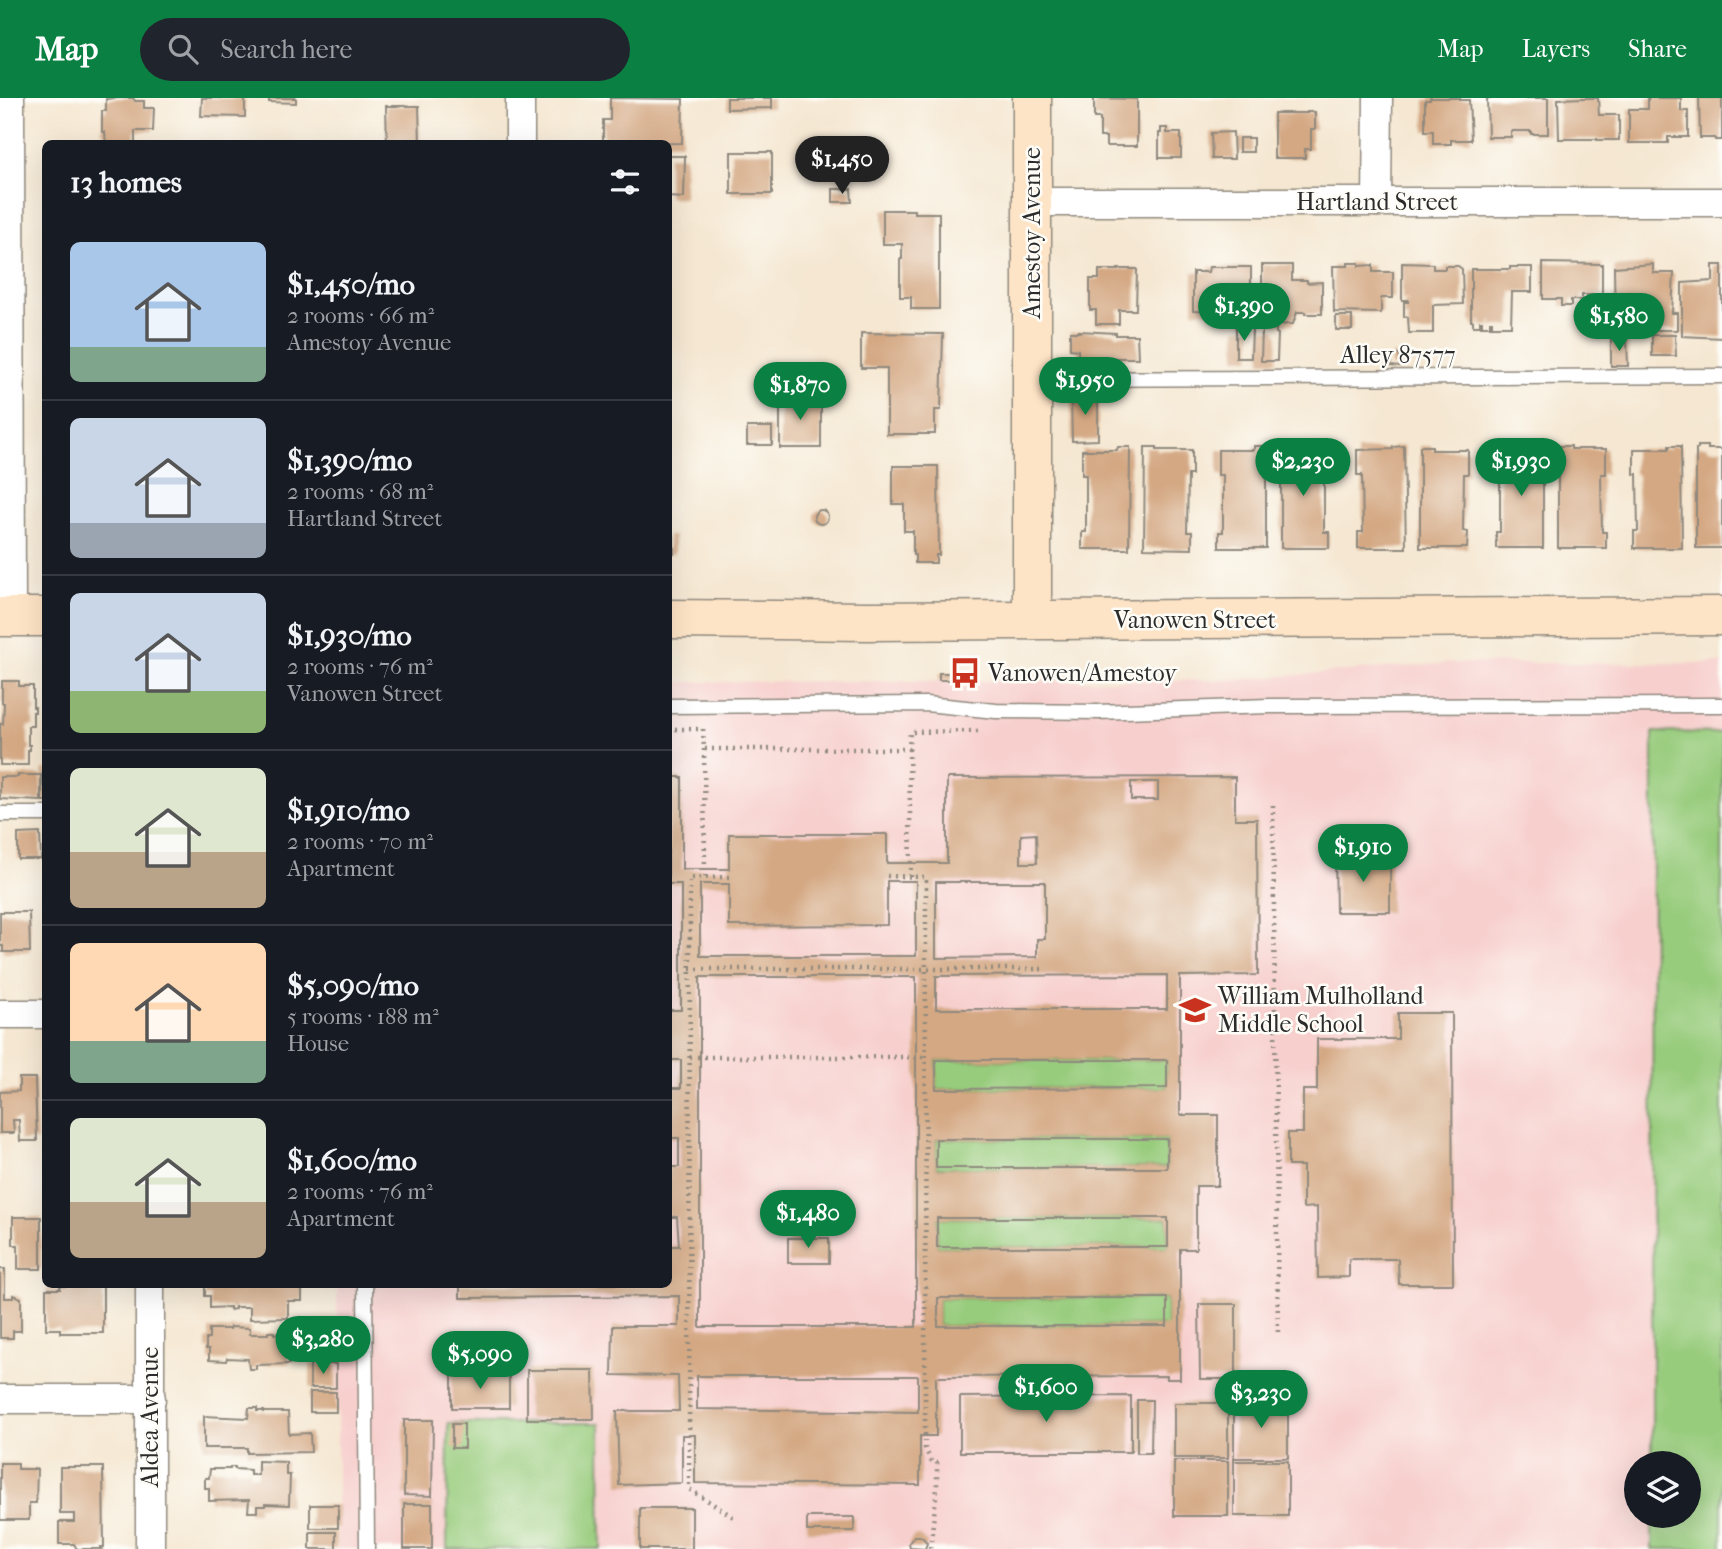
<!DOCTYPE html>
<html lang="en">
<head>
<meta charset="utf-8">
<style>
  body { margin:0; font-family:"IM FELL French Canon",serif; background:#20242c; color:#f1f3f6; height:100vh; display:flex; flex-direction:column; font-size:26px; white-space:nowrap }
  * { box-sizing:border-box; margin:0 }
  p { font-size:23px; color:#9ea1a6 }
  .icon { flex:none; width:38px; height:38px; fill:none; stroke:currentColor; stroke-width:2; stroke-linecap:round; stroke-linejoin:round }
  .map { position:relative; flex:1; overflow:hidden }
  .sheet { position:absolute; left:42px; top:42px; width:630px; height:1148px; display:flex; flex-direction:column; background:#171b24; border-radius:10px; box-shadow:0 7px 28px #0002 }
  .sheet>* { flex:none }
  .tools { position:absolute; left:1624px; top:1353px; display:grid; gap:14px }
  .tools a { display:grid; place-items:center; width:77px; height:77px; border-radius:50%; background:#171b24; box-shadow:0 7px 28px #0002; font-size:35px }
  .price { position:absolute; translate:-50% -60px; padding:0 16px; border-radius:24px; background:#0b8043; color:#fff; font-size:23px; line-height:46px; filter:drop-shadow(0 2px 4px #0008) }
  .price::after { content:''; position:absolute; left:50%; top:42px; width:21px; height:16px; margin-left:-10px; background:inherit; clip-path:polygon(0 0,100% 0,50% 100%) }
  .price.on { background:#222; color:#fff }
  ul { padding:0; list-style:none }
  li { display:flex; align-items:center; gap:21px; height:175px; padding:0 28px }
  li+li { border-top:2px solid #363941 }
  li span { display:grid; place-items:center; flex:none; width:196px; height:140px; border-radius:10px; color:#555 }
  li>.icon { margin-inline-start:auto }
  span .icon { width:84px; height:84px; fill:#fffc; stroke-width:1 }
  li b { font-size:30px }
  h2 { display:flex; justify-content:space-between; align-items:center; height:84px; padding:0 28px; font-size:30px }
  header { display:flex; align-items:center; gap:42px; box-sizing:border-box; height:98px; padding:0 35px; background:#0b8043; color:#fff }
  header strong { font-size:33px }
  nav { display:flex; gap:38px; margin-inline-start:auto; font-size:24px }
  .search { width:490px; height:63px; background:#20242c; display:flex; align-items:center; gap:18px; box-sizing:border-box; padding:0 24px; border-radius:38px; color:#9ea1a6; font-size:26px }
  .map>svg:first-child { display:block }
  .built { fill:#f7d0ce; fill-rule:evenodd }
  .green { fill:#98cc7d; stroke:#627c54; stroke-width:2 }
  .building { fill:#d4a883; fill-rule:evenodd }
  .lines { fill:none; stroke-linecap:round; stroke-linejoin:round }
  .lane-casing { stroke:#90897e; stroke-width:17 }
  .street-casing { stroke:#90897e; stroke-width:31 }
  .secondary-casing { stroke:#90897e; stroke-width:41 }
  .path { stroke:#90897e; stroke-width:4.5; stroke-dasharray:2 5; stroke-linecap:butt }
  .lane { stroke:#fff; stroke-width:14 }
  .street { stroke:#fff; stroke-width:28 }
  .secondary { stroke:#fee4c6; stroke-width:38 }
  .labels { text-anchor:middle; stroke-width:5; stroke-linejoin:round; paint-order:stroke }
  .street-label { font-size:24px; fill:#2b2b2b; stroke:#fdfcf7 }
  .poi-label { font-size:24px; fill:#2b2b2b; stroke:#fdfcf7; text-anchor:start }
</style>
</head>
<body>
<header>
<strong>Map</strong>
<div class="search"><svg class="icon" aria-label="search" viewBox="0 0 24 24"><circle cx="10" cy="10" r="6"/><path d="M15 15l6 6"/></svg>Search here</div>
<nav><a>Map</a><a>Layers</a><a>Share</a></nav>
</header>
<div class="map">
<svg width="1722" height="1451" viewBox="0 0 1722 1451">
  <rect width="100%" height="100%" fill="#fdfcf7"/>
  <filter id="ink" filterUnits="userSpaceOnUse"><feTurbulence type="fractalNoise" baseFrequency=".0143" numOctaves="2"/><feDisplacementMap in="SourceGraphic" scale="14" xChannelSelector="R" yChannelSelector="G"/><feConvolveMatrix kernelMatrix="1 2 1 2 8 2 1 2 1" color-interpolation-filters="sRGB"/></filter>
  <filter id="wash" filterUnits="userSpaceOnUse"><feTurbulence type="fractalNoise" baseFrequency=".00686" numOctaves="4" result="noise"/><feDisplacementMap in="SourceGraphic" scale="28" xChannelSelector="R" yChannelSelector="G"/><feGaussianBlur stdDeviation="1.57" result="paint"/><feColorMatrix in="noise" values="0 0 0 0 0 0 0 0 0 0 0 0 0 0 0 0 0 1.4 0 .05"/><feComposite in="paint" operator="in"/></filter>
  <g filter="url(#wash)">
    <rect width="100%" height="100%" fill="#f5e7d1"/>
    <path class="built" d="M1449,565H1722V1451H337V1187L668,1186L669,584L1233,582ZM1636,1365H1689V1418H1636Z"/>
    <g class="green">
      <polygon points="1653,634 1722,635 1722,1451 1652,1451 1652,1418 1689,1418 1689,1365 1652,1365"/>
      <polygon points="936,962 1167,962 1167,990 936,991"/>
      <rect x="936" y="1041" width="231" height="29"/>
      <rect x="937" y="1120" width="231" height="29"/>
      <rect x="938" y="1200" width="229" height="28"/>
      <polygon points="448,1325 600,1325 601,1451 447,1451"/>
    </g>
    <g id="blocks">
      <g class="building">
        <polygon points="119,0 133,0 135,3 144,3 144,10 154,10 153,33 135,33 135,46 106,46 105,34 102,34 102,13 106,13 106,1"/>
        <polygon points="202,0 245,0 245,19 201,18"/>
        <polygon points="269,0 296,0 296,5 269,4"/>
        <polygon points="610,0 683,1 682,45 603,46 603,22 610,22"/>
        <polygon points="727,0 772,0 772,10 727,11"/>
        <polygon points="1094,0 1137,1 1137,48 1106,48 1106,39 1100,39 1100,20 1094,20"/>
        <polygon points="1430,0 1460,0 1460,2 1469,2 1471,42 1451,42 1451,46 1433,46 1433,33 1425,33 1425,2 1430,2"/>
        <polygon points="1487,0 1548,0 1548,36 1531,36 1531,33 1511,33 1511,39 1488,39"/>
        <polygon points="1585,0 1598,0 1599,17 1619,17 1619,42 1597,42 1597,41 1559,41 1558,1"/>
        <polygon points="1648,0 1681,0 1681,13 1688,13 1688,39 1668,39 1668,45 1629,45 1629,11 1648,11"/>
        <polygon points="1699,0 1722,0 1722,42 1715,42 1715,40 1700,40"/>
        <polygon points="386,8 419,8 420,46 387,46"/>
        <polygon points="1307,14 1315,14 1315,31 1311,31 1311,51 1305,51 1305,60 1274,60 1274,15 1307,15"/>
        <polygon points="1161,30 1167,30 1167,35 1181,35 1181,60 1159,60 1159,35 1161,35"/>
        <polygon points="1233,34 1234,61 1212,61 1211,35"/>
        <rect x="1239" y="40" width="14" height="14"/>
        <rect x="731" y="54" width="41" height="42"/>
        <polygon points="825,56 836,56 836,71 824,70"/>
        <polygon points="668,58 685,58 684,100 668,99"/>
        <polygon points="833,91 851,91 852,104 833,104"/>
        <polygon points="883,112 914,112 914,115 939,115 939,211 911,211 911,199 900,199 900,161 902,161 902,146 883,146"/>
        <polygon points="1348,165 1359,165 1359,168 1373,167 1373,174 1393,174 1393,200 1381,200 1381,215 1334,214 1333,168 1348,168"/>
        <polygon points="1402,165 1433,166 1433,171 1445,171 1445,168 1458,168 1462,171 1463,206 1433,207 1433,235 1409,235 1408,219 1404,219 1404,204 1408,204 1408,202 1402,202"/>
        <polygon points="1543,165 1602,166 1602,197 1582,197 1582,202 1571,202 1571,208 1561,208 1561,201 1543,201"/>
        <polygon points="1653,166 1653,175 1674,175 1672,215 1677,215 1677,232 1652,232 1651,215 1631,215 1631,224 1615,224 1614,169"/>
        <polygon points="1262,167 1292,167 1292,182 1307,182 1307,185 1322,184 1322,216 1305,216 1305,214 1297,214 1293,226 1274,227 1274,214 1262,214"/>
        <polygon points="1713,167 1722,167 1722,240 1682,238 1682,185 1713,183"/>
        <polygon points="1209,169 1251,169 1251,204 1231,203 1231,214 1193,213 1193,174 1208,174"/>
        <polygon points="1510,169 1532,169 1532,194 1512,194 1511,228 1492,228 1492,223 1490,223 1490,228 1482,228 1482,223 1480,223 1480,228 1473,228 1473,223 1471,223 1471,171 1510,171"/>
        <polygon points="1118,171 1137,171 1136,212 1119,212 1119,226 1096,226 1096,212 1090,212 1090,181 1099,181 1099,172 1118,172"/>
        <rect x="1336" y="218" width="16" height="14"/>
        <polygon points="1236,230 1252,230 1251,260 1236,260"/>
        <polygon points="1262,231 1276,231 1276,235 1278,236 1277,263 1261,263"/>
        <polygon points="1079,233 1116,235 1116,237 1137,237 1138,260 1078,260 1078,252 1070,251 1070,234 1079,234"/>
        <polygon points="861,235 943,236 941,312 935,312 935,336 887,336 887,270 861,270"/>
        <polygon points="1652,237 1675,237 1676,258 1652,258"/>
        <polygon points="1611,241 1627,242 1628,268 1611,268"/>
        <polygon points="1392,257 1400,257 1400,269 1391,268"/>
        <polygon points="792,288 800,289 805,292 807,304 803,309 821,309 821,350 780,350 780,309 798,309 788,308 785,305 784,301 785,294"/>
        <polygon points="1071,296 1098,296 1098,342 1072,343"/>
        <rect x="747" y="329" width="25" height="18"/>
        <polygon points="1254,348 1266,348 1266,450 1219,450 1219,434 1223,434 1223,377 1218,377 1218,352 1254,352"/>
        <polygon points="1282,348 1293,348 1293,352 1329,352 1329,377 1324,377 1324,434 1329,434 1329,450 1281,450 1281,352 1282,352"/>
        <polygon points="1404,348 1406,450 1358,450 1358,434 1363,434 1362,377 1357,377 1357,352 1393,351 1393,349"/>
        <polygon points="1420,348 1432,348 1432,352 1468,352 1468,376 1464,376 1463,433 1468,434 1467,450 1420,450"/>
        <polygon points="1532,348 1543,348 1543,450 1496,450 1496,434 1500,434 1500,377 1496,377 1496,351 1532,351"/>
        <polygon points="1559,348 1571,348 1571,351 1606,351 1606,376 1601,376 1602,434 1606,434 1606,450 1558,450 1558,351 1559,351"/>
        <polygon points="1669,348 1681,348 1682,450 1634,450 1634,433 1638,433 1637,376 1634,376 1634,351 1669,351"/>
        <polygon points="1698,348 1708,348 1708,351 1722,351 1722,450 1696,450 1696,351 1698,351"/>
        <polygon points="1118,349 1130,349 1129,451 1082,451 1082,434 1086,434 1086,377 1082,377 1082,352 1117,352"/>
        <polygon points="1145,349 1157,349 1157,352 1192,352 1192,377 1188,377 1187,434 1192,434 1192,451 1144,450"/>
        <polygon points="893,368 938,368 939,457 936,457 936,465 915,465 915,457 913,457 913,433 904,433 904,406 893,406"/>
        <circle cx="821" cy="419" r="7"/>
        <rect x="668" y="438" width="6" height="18"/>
        <rect x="939" y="575" width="16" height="7"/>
        <polygon points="2,583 19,583 19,588 33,588 33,609 35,609 35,614 33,614 33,628 28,628 28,647 30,647 30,652 28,652 28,667 0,667 0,626 3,626 4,605 2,605"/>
        <polygon points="43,671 46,671 46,703 42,703"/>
        <polygon points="18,677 41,677 41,703 0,701 0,679 18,679"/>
        <path d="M668,679H682V771H729V736H887V765H947V680L1235,679V721H1257L1258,877L1180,878V1017H1218V1088H1196V1151H1180V1281H1167V1278L936,1279V1338H920V1387L695,1385V1337H682V1385L619,1387L617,1313H679L678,1278L612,1277L613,1228H679V1198L460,1200V1186H668V1148H679L677,1119H668V1069H679V1040H668V990H681V962H668V912H681V786H668ZM1131,684H1158V702H1131ZM1036,736L1037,765H1021V737ZM887,783H916V858H700V786H729V828L887,827ZM936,784H1045V841H1037V859L936,860ZM1167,877V911H936V878ZM700,879H916V1229H700ZM936,962H1167V990L936,991ZM936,1041H1167V1070H936ZM937,1120H1168V1149H937ZM938,1200H1167V1228H938ZM697,1278H918V1314L697,1311Z"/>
        <polygon points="40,735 41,761 18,761 18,736"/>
        <polygon points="1335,758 1390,758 1390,814 1336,814"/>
        <polygon points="0,814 29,814 30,854 3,854 3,848 0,848"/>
        <polygon points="1398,915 1452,915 1453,1186 1399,1186 1398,1161 1349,1161 1349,1179 1318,1180 1317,1109 1303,1110 1303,1068 1288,1068 1288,1035 1303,1035 1303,992 1317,992 1317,941 1398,941"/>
        <polygon points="19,980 35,980 37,1043 20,1043 19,1022 13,1022 14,1035 0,1035 0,994 19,993"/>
        <polygon points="13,1119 41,1119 41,1171 18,1171 18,1147 13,1147"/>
        <rect x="788" y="1140" width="41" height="25"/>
        <polygon points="0,1171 5,1171 5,1200 13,1200 13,1197 21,1200 21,1233 13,1233 13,1240 0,1240"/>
        <polygon points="74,1186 103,1186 103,1235 60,1235 60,1231 46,1231 46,1191 60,1191 60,1188 74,1188"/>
        <polygon points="205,1186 302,1186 302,1203 288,1203 288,1220 250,1221 250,1209 235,1209 235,1211 230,1212 230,1209 210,1210 210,1198 205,1198"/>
        <polygon points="1199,1206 1236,1206 1236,1281 1200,1281"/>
        <polygon points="230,1229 250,1230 250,1236 268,1236 268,1234 274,1234 274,1236 290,1236 289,1266 256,1267 256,1271 249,1271 248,1261 227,1260 226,1263 209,1262 209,1251 206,1251 206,1241 209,1241 209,1231 230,1231"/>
        <rect x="310" y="1266" width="26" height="24"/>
        <polygon points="527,1272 593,1272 594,1321 527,1321"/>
        <rect x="452" y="1276" width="57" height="34"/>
        <rect x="310" y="1294" width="26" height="20"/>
        <polygon points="1131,1298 1131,1354 960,1354 960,1299"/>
        <polygon points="1137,1302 1152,1302 1151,1355 1137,1355"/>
        <rect x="1174" y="1305" width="54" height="55"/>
        <rect x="1234" y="1305" width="54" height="55"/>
        <polygon points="249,1310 257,1310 257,1313 264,1313 264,1314 288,1314 289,1336 310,1335 311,1354 247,1355 247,1350 204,1350 204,1318 248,1320"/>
        <polygon points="404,1322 433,1322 432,1398 404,1397"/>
        <rect x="452" y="1326" width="12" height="24"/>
        <polygon points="258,1363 286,1364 286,1377 290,1377 289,1407 265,1406 265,1408 257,1408 257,1414 248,1414 249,1402 209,1403 209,1390 205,1390 205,1380 209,1380 210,1371 230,1371 230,1369 235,1369 235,1371 250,1372 250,1377 258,1377"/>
        <rect x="1174" y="1363" width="54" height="55"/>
        <rect x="1234" y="1363" width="54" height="55"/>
        <polygon points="0,1365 18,1365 18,1371 37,1371 36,1405 29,1405 29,1422 0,1422"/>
        <polygon points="60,1369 103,1369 104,1449 101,1449 102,1451 77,1451 74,1446 59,1446 59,1424 74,1424 74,1416 60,1416"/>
        <rect x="404" y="1406" width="28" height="45"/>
        <rect x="310" y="1407" width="28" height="23"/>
        <rect x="640" y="1410" width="52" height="41"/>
        <rect x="807" y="1419" width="47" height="14"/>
        <rect x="310" y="1434" width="26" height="17"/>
        <polygon points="914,1438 920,1438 924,1441 927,1445 925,1451 910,1450 909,1445"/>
      </g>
    </g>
  </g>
  <g filter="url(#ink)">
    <use href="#blocks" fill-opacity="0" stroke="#90897e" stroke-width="2"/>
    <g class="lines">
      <defs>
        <g id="lane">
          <polyline points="1034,281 1722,278"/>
          <polyline points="668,608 926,606 996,613 1097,614 1269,608 1722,607"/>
          <polyline points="0,716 46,716"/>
          <polyline points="365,1186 367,1451"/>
        </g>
        <g id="street">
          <polyline points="10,0 11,519"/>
          <polyline points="520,0 520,46"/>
          <polyline points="1032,104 1722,104"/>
          <polyline points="1377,104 1378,0"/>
          <polyline points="0,916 46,916"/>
          <polyline points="0,1301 151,1301"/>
          <polyline points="150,1451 150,1186"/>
        </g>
        <g id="secondary">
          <polyline points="1032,0 1032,522"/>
          <polyline points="0,519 46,519"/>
          <polyline points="668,521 868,523 1722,518"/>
        </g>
      </defs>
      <use href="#lane" class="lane-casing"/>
      <use href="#street" class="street-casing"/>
      <use href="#secondary" class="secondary-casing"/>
      <g class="path">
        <polyline points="668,631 703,631 704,651 909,651 910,634 979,633"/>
        <polyline points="704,651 705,779"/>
        <polyline points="909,651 911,779"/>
        <polyline points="1273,707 1278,1239"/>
        <polyline points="887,778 926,779 925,1350 931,1363 937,1365 937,1391 930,1451"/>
        <polyline points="729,779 690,780 689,1391 735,1420"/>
        <polyline points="690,871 1043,871"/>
        <polyline points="690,959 926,959"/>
        <polyline points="452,1186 452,1192"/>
      </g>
      <use href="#lane" class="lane"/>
      <use href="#street" class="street"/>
      <use href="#secondary" class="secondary"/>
    </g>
  </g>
  <defs>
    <symbol id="bus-bare" viewBox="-9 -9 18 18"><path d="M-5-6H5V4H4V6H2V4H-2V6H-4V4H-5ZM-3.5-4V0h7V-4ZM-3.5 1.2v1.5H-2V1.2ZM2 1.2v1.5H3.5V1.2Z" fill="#c8321e" stroke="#fdfcf7" stroke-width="2.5" paint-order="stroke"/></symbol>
    <symbol id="school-bare" viewBox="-9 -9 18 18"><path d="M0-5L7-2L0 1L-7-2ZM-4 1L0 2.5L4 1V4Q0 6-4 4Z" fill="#c8321e" stroke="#fdfcf7" stroke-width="2.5" paint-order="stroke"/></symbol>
  </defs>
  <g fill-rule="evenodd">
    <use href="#bus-bare" x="943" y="553" width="44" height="44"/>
    <use href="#school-bare" x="1173" y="890" width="44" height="44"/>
  </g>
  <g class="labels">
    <g class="street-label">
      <text x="1377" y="112">Hartland Street</text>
      <text transform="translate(1032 135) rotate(-90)" y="8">Amestoy Avenue</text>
      <text x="1398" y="265">Alley 87577</text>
      <text x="1195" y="530">Vanowen Street</text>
      <text transform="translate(150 1319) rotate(-90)" y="8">Aldea Avenue</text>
    </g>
    <g class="poi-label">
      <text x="988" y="583">Vanowen/Amestoy</text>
      <text x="1218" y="906">William Mulholland<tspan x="1218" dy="28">Middle School</tspan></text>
    </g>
  </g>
</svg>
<div class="tools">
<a><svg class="icon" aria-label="layers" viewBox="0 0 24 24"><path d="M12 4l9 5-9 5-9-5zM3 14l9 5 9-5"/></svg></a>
</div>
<b class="price on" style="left:842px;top:98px">$1,450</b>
<b class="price" style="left:1244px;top:245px">$1,390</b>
<b class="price" style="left:1619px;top:255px">$1,580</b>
<b class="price" style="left:1085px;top:319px">$1,950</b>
<b class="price" style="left:800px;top:324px">$1,870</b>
<b class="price" style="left:1303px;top:400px">$2,230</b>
<b class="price" style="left:1521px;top:400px">$1,930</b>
<b class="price" style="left:1363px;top:786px">$1,910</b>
<b class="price" style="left:808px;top:1152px">$1,480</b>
<b class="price" style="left:323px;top:1278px">$3,280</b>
<b class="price" style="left:480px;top:1293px">$5,090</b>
<b class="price" style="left:1046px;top:1326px">$1,600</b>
<b class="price" style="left:1261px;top:1332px">$3,230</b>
<section class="sheet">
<h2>13 homes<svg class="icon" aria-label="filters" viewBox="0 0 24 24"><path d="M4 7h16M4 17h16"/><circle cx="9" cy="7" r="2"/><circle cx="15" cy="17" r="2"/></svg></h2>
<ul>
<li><span style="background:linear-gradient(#a9c7e8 75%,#7fa58c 0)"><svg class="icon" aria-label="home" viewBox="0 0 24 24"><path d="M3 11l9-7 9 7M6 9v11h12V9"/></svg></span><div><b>$1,450/mo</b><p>2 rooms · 66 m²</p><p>Amestoy Avenue</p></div></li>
<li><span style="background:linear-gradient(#c9d6e8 75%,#9aa5b1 0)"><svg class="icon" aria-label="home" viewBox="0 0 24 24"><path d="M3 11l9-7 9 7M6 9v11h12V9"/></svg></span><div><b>$1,390/mo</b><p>2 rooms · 68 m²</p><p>Hartland Street</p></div></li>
<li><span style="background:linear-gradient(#c9d6e8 70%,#8fb573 0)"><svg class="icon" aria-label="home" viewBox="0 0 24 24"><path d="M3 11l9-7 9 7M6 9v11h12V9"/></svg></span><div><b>$1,930/mo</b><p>2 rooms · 76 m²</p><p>Vanowen Street</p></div></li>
<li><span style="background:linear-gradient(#dfe7d0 60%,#b9a48a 0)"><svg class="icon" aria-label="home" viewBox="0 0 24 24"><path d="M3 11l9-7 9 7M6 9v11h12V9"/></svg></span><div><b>$1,910/mo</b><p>2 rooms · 70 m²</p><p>Apartment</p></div></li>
<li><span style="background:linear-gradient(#ffd9b3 70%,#7fa58c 0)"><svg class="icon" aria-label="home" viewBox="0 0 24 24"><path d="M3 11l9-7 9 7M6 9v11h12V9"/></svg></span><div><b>$5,090/mo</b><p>5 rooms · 188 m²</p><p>House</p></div></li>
<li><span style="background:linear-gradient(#dfe7d0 60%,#b9a48a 0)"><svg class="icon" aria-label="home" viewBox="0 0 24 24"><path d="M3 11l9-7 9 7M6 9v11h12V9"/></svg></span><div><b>$1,600/mo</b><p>2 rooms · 76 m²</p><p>Apartment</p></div></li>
</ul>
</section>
</div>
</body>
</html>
